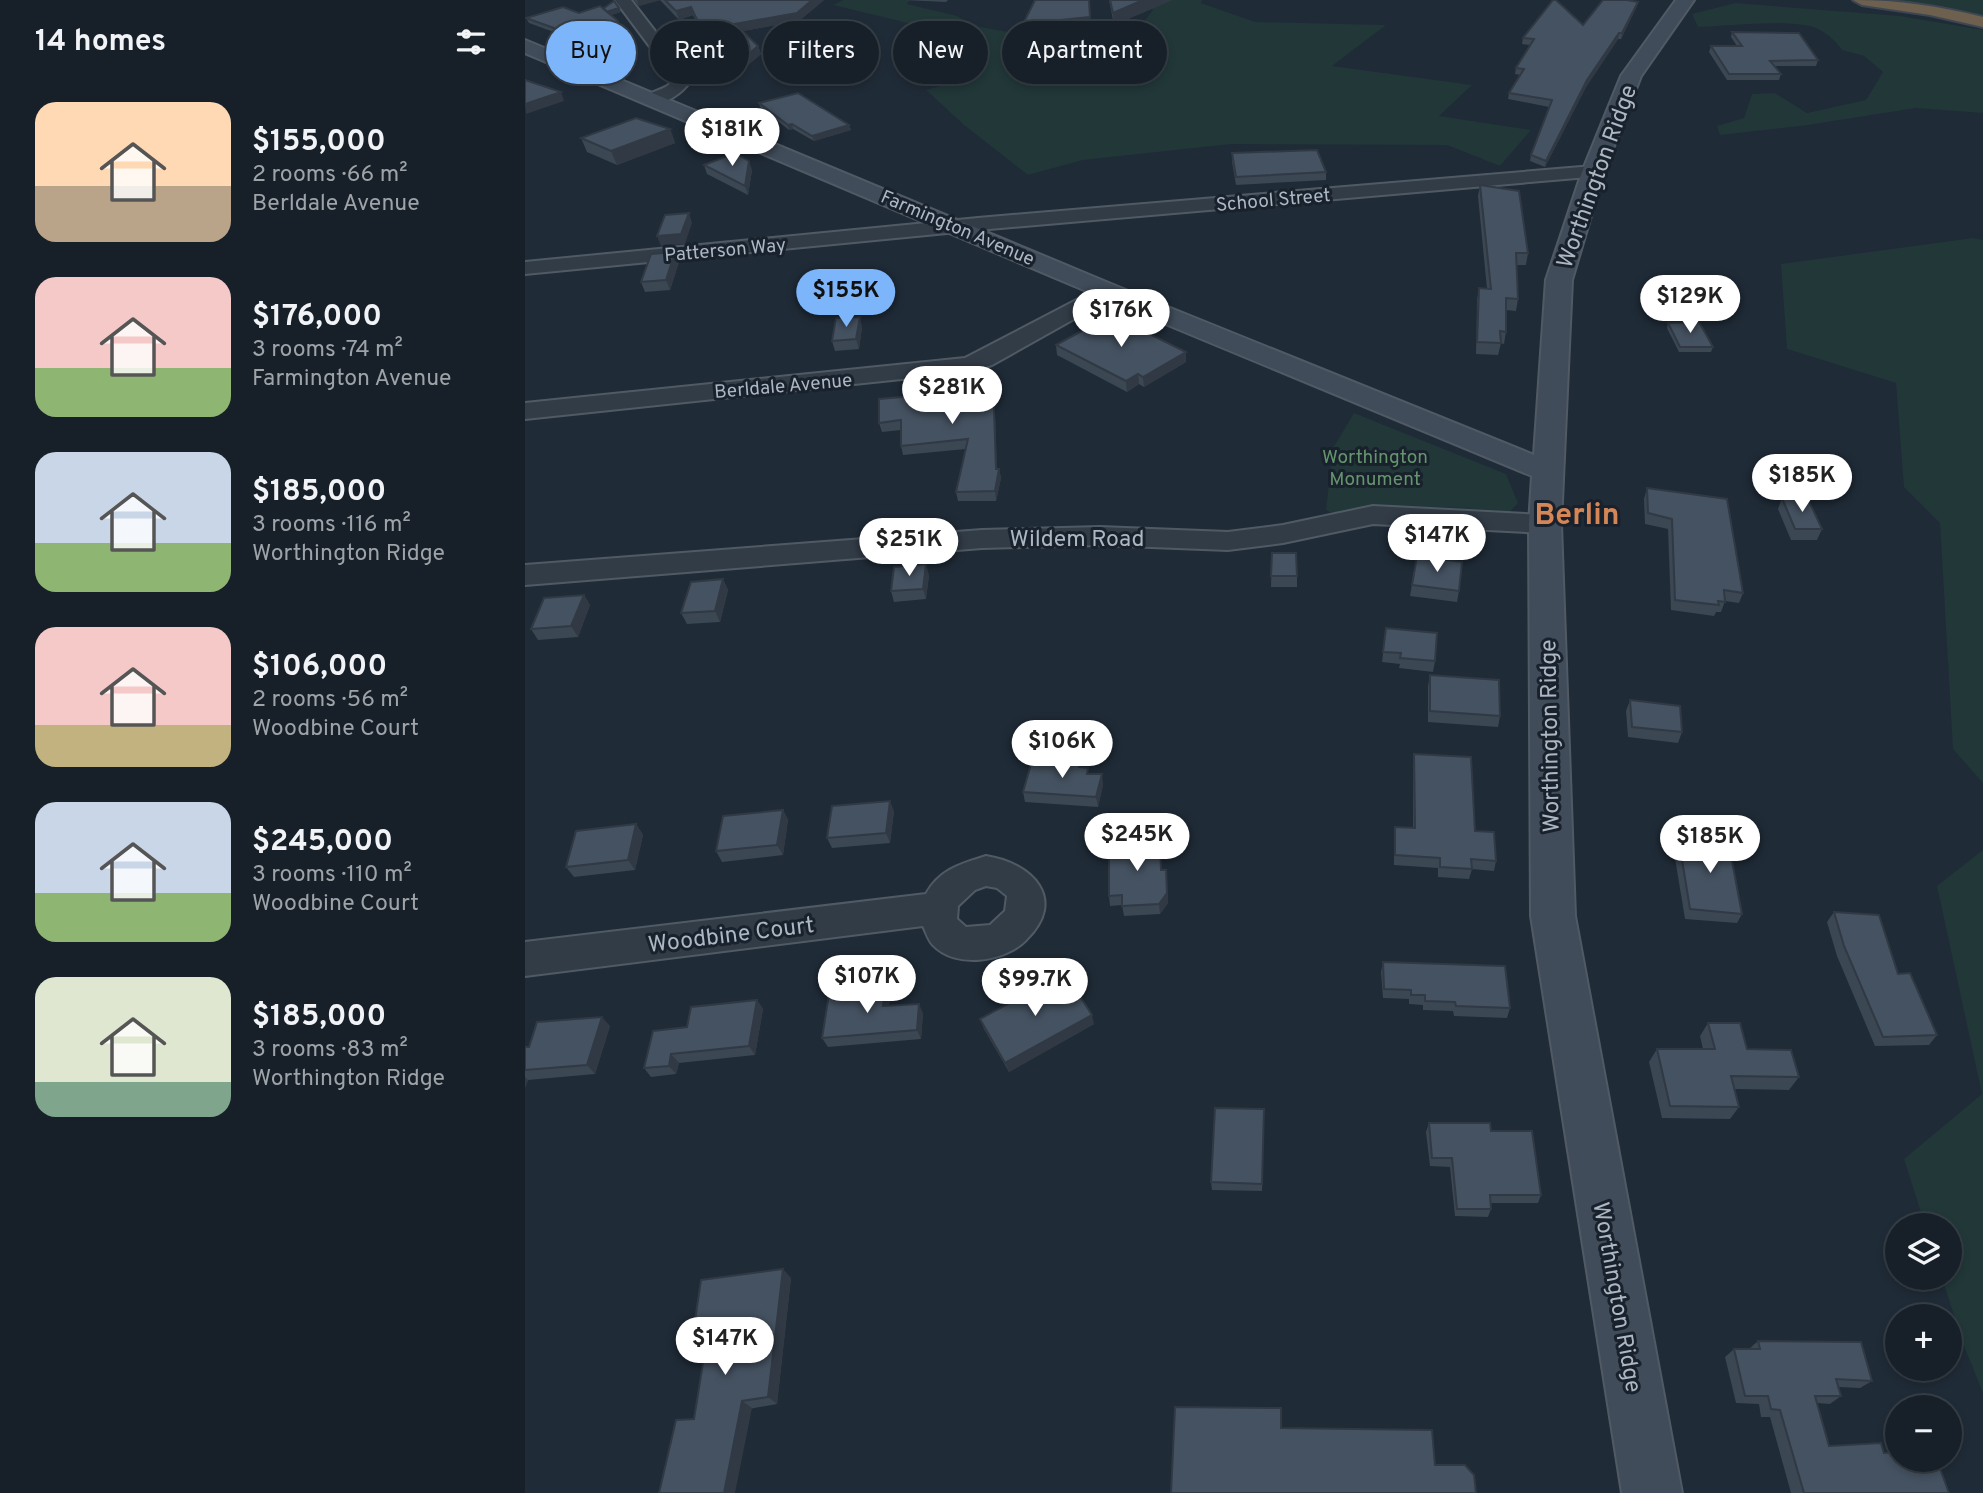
<!DOCTYPE html>
<html lang="en">
<head>
<meta charset="utf-8">
<style>
  body { margin:0; font-family:Overpass,sans-serif; background:#242d35; color:#f1f3f6; height:100vh; display:flex; flex-direction:column; font-size:26px; white-space:nowrap }
  * { box-sizing:border-box; margin:0 }
  p { font-size:23px; color:#9ea3a8 }
  .icon { flex:none; width:38px; height:38px; fill:none; stroke:currentColor; stroke-width:2; stroke-linecap:round; stroke-linejoin:round }
  .map { position:relative; flex:1; overflow:hidden }
  .side { display:flex; flex-direction:column; background:#172029; width:525px }
  .side>* { flex:none }
  .guide { position:absolute; left:21px; top:21px; width:665px; height:63px; display:flex; gap:14px }
  .fabs { position:absolute; left:1360px; top:1213px; display:grid; gap:14px }
  .fabs a { display:grid; place-items:center; width:77px; height:77px; border-radius:50%; background:#172029; box-shadow:0 4px 10px #0003,0 0 0 2px #363e46; font-size:35px }
  .price { position:absolute; translate:-50% -60px; padding:0 16px; border-radius:24px; background:#fff; color:#222; font-size:23px; line-height:46px; filter:drop-shadow(0 2px 4px #0008) }
  .price::after { content:''; position:absolute; left:50%; top:42px; width:21px; height:16px; margin-left:-10px; background:inherit; clip-path:polygon(0 0,100% 0,50% 100%) }
  .price.on { background:#7cb5fa; color:#111 }
  ul { padding:0; list-style:none }
  li { display:flex; align-items:center; gap:21px; height:175px; padding:0 35px }
  li span { display:grid; place-items:center; flex:none; width:196px; height:140px; border-radius:21px; color:#555 }
  li>.icon { margin-inline-start:auto }
  span .icon { width:84px; height:84px; fill:#fffc; stroke-width:1 }
  li b { font-size:30px }
  h2 { display:flex; justify-content:space-between; align-items:center; height:84px; padding:0 35px; font-size:30px }
  .chip { padding:0 24px; border-radius:32px; background:#172029; box-shadow:0 4px 10px #0003,0 0 0 2px #363e46; font-size:24px; line-height:63px }
  .chip.on { background:#7cb5fa; color:#111 }
  main { display:flex; flex:1; min-height:0 }
  .map>svg:first-child { display:block }
  .green { fill:#213738 }
  .lines { fill:none; stroke-linecap:round; stroke-linejoin:round }
  .street-casing { stroke:#505a65; stroke-width:4 }
  .secondary-casing { stroke:#505a65; stroke-width:4 }
  .highway-casing { stroke:#3d4752; stroke-width:4 }
  .street { fill:#323c47; fill-rule:evenodd }
  .secondary { fill:#404c5a; fill-rule:evenodd }
  .highway { fill:#6e604f; fill-rule:evenodd }
  .wall { fill:#3b4753 }
  .shaded-wall { fill:#303944 }
  .building { fill:#455261; stroke:#303944; stroke-width:2 }
  .labels { text-anchor:middle; stroke-width:6; stroke-linejoin:round; paint-order:stroke }
  .far-street-label { font-size:19px; fill:#acb7c4; stroke:#18212c }
  .far-park-label { font-size:19px; fill:#64956c; stroke:#18212c }
  .street-label { font-size:23px; fill:#acb7c4; stroke:#18212c }
  .district-label { font-size:30px; font-weight:bold; fill:#d58657; stroke:#18212c }
</style>
</head>
<body>
<main>
<section class="side">
<h2>14 homes<svg class="icon" aria-label="filters" viewBox="0 0 24 24"><path d="M4 7h16M4 17h16"/><circle cx="9" cy="7" r="2"/><circle cx="15" cy="17" r="2"/></svg></h2>
<ul>
<li><span style="background:linear-gradient(#ffd9b3 60%,#b9a48a 0)"><svg class="icon" aria-label="home" viewBox="0 0 24 24"><path d="M3 11l9-7 9 7M6 9v11h12V9"/></svg></span><div><b>$155,000</b><p>2 rooms · 66 m²</p><p>Berldale Avenue</p></div></li>
<li><span style="background:linear-gradient(#f6c9c9 65%,#8fb573 0)"><svg class="icon" aria-label="home" viewBox="0 0 24 24"><path d="M3 11l9-7 9 7M6 9v11h12V9"/></svg></span><div><b>$176,000</b><p>3 rooms · 74 m²</p><p>Farmington Avenue</p></div></li>
<li><span style="background:linear-gradient(#c9d6e8 65%,#8fb573 0)"><svg class="icon" aria-label="home" viewBox="0 0 24 24"><path d="M3 11l9-7 9 7M6 9v11h12V9"/></svg></span><div><b>$185,000</b><p>3 rooms · 116 m²</p><p>Worthington Ridge</p></div></li>
<li><span style="background:linear-gradient(#f6c9c9 70%,#c2b280 0)"><svg class="icon" aria-label="home" viewBox="0 0 24 24"><path d="M3 11l9-7 9 7M6 9v11h12V9"/></svg></span><div><b>$106,000</b><p>2 rooms · 56 m²</p><p>Woodbine Court</p></div></li>
<li><span style="background:linear-gradient(#c9d6e8 65%,#8fb573 0)"><svg class="icon" aria-label="home" viewBox="0 0 24 24"><path d="M3 11l9-7 9 7M6 9v11h12V9"/></svg></span><div><b>$245,000</b><p>3 rooms · 110 m²</p><p>Woodbine Court</p></div></li>
<li><span style="background:linear-gradient(#dfe7d0 75%,#7fa58c 0)"><svg class="icon" aria-label="home" viewBox="0 0 24 24"><path d="M3 11l9-7 9 7M6 9v11h12V9"/></svg></span><div><b>$185,000</b><p>3 rooms · 83 m²</p><p>Worthington Ridge</p></div></li>
</ul>
</section>
<div class="map">
<svg width="1458" height="1493" viewBox="0 0 1458 1493">
  <rect width="100%" height="100%" fill="#1f2b37"/>
  <g class="green">
    <polygon points="318,0 385,0 382,4 432,16 450,26 505,36 561,33 617,24 628,10 619,0 677,0 676,3 730,22 861,25 807,66 947,85 914,116 1006,130 975,166 922,145 706,144 558,160 503,175 439,125 401,90 454,75 395,26 308,5"/>
    <polygon points="1353,0 1458,0 1458,19"/>
    <path d="M1210,3L1375,16L1458,30V113L1391,108L1283,125L1195,135L1192,126L1219,118L1227,94L1250,93L1282,113L1341,100L1358,72L1339,56L1317,50C1310,40 1300,31 1288,27C1260,19 1204,26 1173,27L1167,14Z"/>
    <polygon points="1448,238 1458,240 1458,783 1428,749 1415,523 1379,487 1371,383 1262,349 1256,264"/>
    <polygon points="829,413 981,474 993,503 980,517 812,516 801,510 808,448"/>
    <polygon points="1458,850 1458,1393 1439,1346 1417,1278 1424,1278 1424,1225 1400,1225 1379,1159 1457,1094 1412,886"/>
  </g>
  <g class="lines">
    <defs>
      <g id="street">
        <path d="M90,0H106L164,75L167,79C158,93 139,107 121,103L118,99C127,89 142,91 149,79Z"/>
        <polygon points="1068,166 1075,168 1078,172 1075,176 453,230 0,274 0,262 453,218"/>
        <polygon points="582,284 590,286 593,291 590,296 467,365 443,372 0,419 0,403 440,358"/>
        <polygon points="848,506 1020,515 1030,518 1034,524 1030,530 1020,533 848,524 758,543 703,550 575,545 457,548 0,585 0,565 457,530 575,527 703,532 758,525"/>
        <path d="M461,856C507,863 543,899 501,940C480,962 430,969 408,945C403,940 401,932 398,926L0,976V942L401,894C415,869 436,864 461,856ZM461,886L472,888L482,896L480,911L465,925L441,927L432,919L433,906L450,890Z"/>
      </g>
      <polygon id="secondary" points="1151,0 1169,0 1116,76 1079,172 1047,280 1036,524 1050,916 1157,1493 1097,1493 1006,916 1004,524 1007,476 573,296 0,53 0,40 591,286 1009,455 1021,280 1057,172 1096,76"/>
      <path id="highway" d="M1328,0C1375,0 1413,6 1458,17V27L1405,15L1337,5Z"/>
    </defs>
    <use href="#street" class="street-casing"/>
    <use href="#secondary" class="secondary-casing"/>
    <use href="#highway" class="highway-casing"/>
    <use href="#street" class="street"/>
    <use href="#secondary" class="secondary"/>
    <use href="#highway" class="highway"/>
  </g>
  <g class="wall">
    <polygon points="109,0 299,0 274,21 218,31 233,46 236,54 221,67 204,71 186,53 168,15 154,20 135,0 114,6"/>
    <polygon points="379,0 423,0 421,2"/>
    <polygon points="584,0 647,0 589,25"/>
    <polygon points="1111,8 1096,39 1093,39 1061,87 1020,167 1005,161 1006,155 1024,107 983,99 984,93 996,75 990,74 991,68 1005,45 997,44 998,38 1058,25"/>
    <polygon points="81,11 96,12 86,15 93,21 95,26 95,39 70,47 4,23 1,18"/>
    <polygon points="1207,32 1293,60 1291,66 1250,66 1256,74 1254,80 1202,80 1184,52 1186,46 1212,46 1206,37"/>
    <polygon points="234,103 324,125 326,130 289,141 268,129 264,130 235,107"/>
    <polygon points="145,129 150,143 92,165 62,152 56,138"/>
    <polygon points="707,153 801,172 801,180 711,185 707,162"/>
    <polygon points="179,165 227,170 223,195 182,174"/>
    <polygon points="955,185 1003,253 1001,265 991,265 993,299 991,311 981,310 981,332 979,344 976,343 973,355 951,354 952,300 954,288 962,289 953,196"/>
    <polygon points="150,252 154,262 145,290 120,292 116,282"/>
    <polygon points="1143,323 1188,347 1186,352 1154,352 1142,328"/>
    <polygon points="337,327 334,349 310,351 307,341"/>
    <polygon points="531,345 661,362 619,387 614,384 602,392 532,355"/>
    <polygon points="469,389 472,469 474,469 476,478 471,501 433,501 431,492 441,449 378,455 376,446 376,430 357,432 354,423"/>
    <polygon points="1122,488 1218,593 1214,603 1200,601 1196,612 1191,612 1189,616 1146,610 1143,529 1120,524 1119,499"/>
    <polygon points="1257,498 1297,529 1292,540 1266,540 1253,509"/>
    <polygon points="747,553 772,576 772,587 746,587"/>
    <polygon points="892,556 934,591 932,602 885,596"/>
    <polygon points="404,575 401,599 369,602 366,591"/>
    <polygon points="198,579 203,590 195,622 162,624 156,613"/>
    <polygon points="59,595 65,605 53,637 13,640 6,629"/>
    <polygon points="861,628 910,661 908,672 874,668 875,664 857,662"/>
    <polygon points="905,675 975,716 973,727 903,722 903,686"/>
    <polygon points="1105,700 1157,732 1153,743 1103,737 1101,711"/>
    <polygon points="889,754 950,831 971,861 969,871 947,869 944,879 913,877 913,868 869,865 869,837 870,827 888,828 888,764"/>
    <polygon points="555,768 578,785 573,807 500,802 498,792"/>
    <polygon points="258,810 263,820 258,855 197,862 191,851"/>
    <polygon points="369,811 365,843 307,848 302,838"/>
    <polygon points="111,824 118,835 110,870 49,877 41,867"/>
    <polygon points="1153,835 1217,914 1212,923 1160,919 1148,846"/>
    <polygon points="626,846 636,856 636,870 642,880 643,903 635,914 599,916 597,905 585,906 584,896"/>
    <polygon points="1309,912 1373,974 1412,1035 1404,1045 1350,1046 1312,956 1302,922"/>
    <polygon points="858,962 985,1008 982,1018 929,1016 928,1011 898,1010 898,1005 884,1004 884,999 858,998 856,972"/>
    <polygon points="360,990 365,999 364,1005 398,1013 396,1039 303,1047 297,1038"/>
    <polygon points="232,1000 238,1009 230,1055 154,1063 151,1074 126,1077 119,1068 162,1027"/>
    <polygon points="455,1019 569,1024 484,1072 459,1029"/>
    <polygon points="1183,1023 1222,1049 1274,1077 1264,1090 1209,1089 1214,1107 1205,1119 1137,1118 1124,1062 1132,1049 1178,1049 1175,1036"/>
    <polygon points="85,1026 70,1074 3,1080 0,1088 0,1047"/>
    <polygon points="739,1109 737,1191 687,1190 686,1182"/>
    <polygon points="904,1123 966,1131 1016,1195 1013,1203 965,1203 966,1209 963,1217 930,1216 925,1167 905,1166 901,1132"/>
    <polygon points="266,1278 252,1404 169,1419 180,1348 178,1348 167,1340"/>
    <polygon points="1233,1341 1347,1381 1335,1388 1314,1387 1316,1396 1305,1404 1292,1403 1304,1446 1359,1453 1424,1493 1266,1493 1245,1417 1236,1417 1234,1404 1211,1403 1200,1357 1209,1349 1224,1349"/>
  </g>
  <g class="shaded-wall">
    <polygon points="112,0 135,0 114,6"/>
    <polygon points="287,0 299,0 274,21 213,32 210,24"/>
    <polygon points="564,0 566,27 499,35 498,24"/>
    <polygon points="618,0 647,0 589,25 588,13"/>
    <polygon points="1113,2 1111,8 1096,39 1097,33"/>
    <polygon points="166,7 168,15 154,20 151,11"/>
    <polygon points="94,8 96,12 83,16 81,12"/>
    <polygon points="93,21 95,26 95,39 70,47 68,42"/>
    <polygon points="1094,33 1093,39 1061,87 1020,167 1021,161 1062,80"/>
    <polygon points="233,46 236,54 221,67 204,71 201,62"/>
    <polygon points="36,92 39,101 1,114 0,104"/>
    <polygon points="267,124 268,129 264,130 263,125"/>
    <polygon points="324,125 326,130 289,141 287,136"/>
    <polygon points="145,129 150,143 92,165 86,151"/>
    <polygon points="224,161 227,170 223,195 220,186"/>
    <polygon points="164,213 167,223 160,244 136,246 132,236"/>
    <polygon points="150,252 154,262 145,290 141,280"/>
    <polygon points="335,317 337,327 334,349 331,339"/>
    <polygon points="661,352 661,362 619,387 618,377"/>
    <polygon points="613,374 614,384 602,392 601,381"/>
    <polygon points="468,380 469,389 472,477 474,469 476,478 471,501 470,491 471,469"/>
    <polygon points="401,564 404,575 401,599 398,589"/>
    <polygon points="198,579 203,590 195,622 190,611"/>
    <polygon points="59,595 65,605 53,637 46,626"/>
    <polygon points="577,774 578,785 573,807 571,797"/>
    <polygon points="365,801 369,811 365,843 361,833"/>
    <polygon points="258,810 263,820 258,855 252,845"/>
    <polygon points="111,824 118,835 110,870 103,860"/>
    <polygon points="641,870 643,903 635,914 634,904"/>
    <polygon points="360,990 365,999 363,1015 358,1006"/>
    <polygon points="232,1000 238,1009 230,1055 224,1046"/>
    <polygon points="394,1004 398,1013 396,1039 392,1030"/>
    <polygon points="567,1015 569,1024 484,1072 480,1063"/>
    <polygon points="77,1017 85,1026 70,1074 62,1065"/>
    <polygon points="146,1054 154,1063 151,1074 144,1066"/>
    <polygon points="0,1077 3,1080 0,1088"/>
    <polygon points="258,1269 266,1278 252,1404 243,1397"/>
    <polygon points="217,1401 227,1408 210,1493 199,1493"/>
  </g>
  <g class="building">
    <polygon points="140,0 287,0 272,13 210,24 233,46 218,59 201,62 184,45 166,7 151,11"/>
    <polygon points="510,0 564,0 565,17 498,24"/>
    <polygon points="585,0 618,0 588,13"/>
    <polygon points="1028,0 1031,0 1058,25 1078,0 1102,0 1113,2 1097,33 1094,33 1062,80 1021,161 1006,155 1027,100 984,93 999,69 991,68 1009,39 998,38"/>
    <polygon points="89,1 94,8 81,12 79,8"/>
    <polygon points="75,6 93,21 93,33 68,42 1,18 38,7 54,13"/>
    <polygon points="1207,32 1274,33 1293,60 1245,61 1256,74 1204,74 1186,46 1217,46"/>
    <polygon points="0,80 36,92 0,104"/>
    <polygon points="273,93 324,125 287,136 267,124 263,125 234,103"/>
    <polygon points="111,118 145,129 86,151 56,138"/>
    <polygon points="792,150 801,172 711,177 707,153"/>
    <polygon points="210,153 224,161 220,186 179,165"/>
    <polygon points="955,185 994,191 1003,253 991,253 993,299 981,298 981,332 975,331 976,343 952,342 954,288 966,289"/>
    <polygon points="164,213 156,234 132,236 140,215"/>
    <polygon points="150,252 141,280 116,282 126,254"/>
    <polygon points="586,315 661,352 618,377 613,374 601,381 531,345"/>
    <polygon points="335,317 331,339 307,341 311,318"/>
    <polygon points="1174,322 1188,347 1155,347 1143,323"/>
    <polygon points="468,380 471,469 474,469 470,491 431,492 443,439 376,446 376,420 354,423 354,399 388,396 389,387"/>
    <polygon points="1122,488 1202,499 1218,593 1199,590 1200,602 1193,601 1194,605 1150,600 1147,519 1123,513"/>
    <polygon points="1257,498 1283,499 1297,529 1270,529"/>
    <polygon points="747,553 771,553 772,576 746,576"/>
    <polygon points="892,556 937,562 934,591 887,585"/>
    <polygon points="401,564 398,589 366,591 369,567"/>
    <polygon points="198,579 190,611 156,613 166,582"/>
    <polygon points="59,595 46,626 6,629 19,598"/>
    <polygon points="861,628 912,633 910,661 875,658 876,653 858,652"/>
    <polygon points="905,675 974,680 975,716 905,711"/>
    <polygon points="1105,700 1155,706 1157,732 1107,727"/>
    <polygon points="889,754 946,757 950,831 969,832 971,861 946,859 947,869 915,867 915,858 870,855 870,827 890,828"/>
    <polygon points="506,764 555,764 554,767 563,768 562,774 577,774 571,797 498,792"/>
    <polygon points="365,801 361,833 302,838 307,806"/>
    <polygon points="258,810 252,845 191,851 198,816"/>
    <polygon points="111,824 103,860 41,867 51,831"/>
    <polygon points="1153,835 1203,840 1217,914 1165,909"/>
    <polygon points="625,840 625,846 635,846 636,870 641,870 642,893 634,904 597,906 597,895 584,896 584,843"/>
    <polygon points="1309,912 1354,915 1373,974 1385,973 1412,1035 1358,1037 1319,946"/>
    <polygon points="858,962 980,966 985,1008 931,1006 930,1002 900,1001 900,995 886,995 886,990 859,989"/>
    <polygon points="540,973 567,1015 480,1063 455,1019"/>
    <polygon points="360,990 358,1006 394,1004 392,1030 297,1038 304,994"/>
    <polygon points="232,1000 224,1046 146,1054 144,1066 119,1068 128,1031 162,1027 166,1007"/>
    <polygon points="77,1017 62,1065 0,1070 0,1047 4,1047 12,1022"/>
    <polygon points="1183,1023 1215,1023 1222,1049 1266,1050 1274,1077 1206,1076 1214,1107 1145,1106 1132,1049 1190,1049"/>
    <polygon points="690,1108 739,1109 737,1184 686,1182"/>
    <polygon points="904,1123 965,1123 966,1131 1007,1131 1016,1195 965,1195 966,1209 932,1209 927,1158 907,1158"/>
    <polygon points="258,1269 243,1397 217,1401 199,1493 134,1493 151,1420 169,1419 182,1338 167,1340 176,1280"/>
    <polygon points="1233,1341 1336,1342 1347,1381 1311,1379 1316,1396 1290,1396 1304,1446 1356,1443 1359,1453 1372,1452 1372,1460 1412,1460 1424,1493 1279,1493 1255,1410 1246,1409 1243,1396 1220,1396 1209,1349 1235,1349"/>
    <polygon points="650,1407 756,1408 756,1428 907,1430 910,1465 940,1465 949,1475 951,1493 646,1493"/>
  </g>
  <g class="labels">
    <g class="far-street-label">
      <text transform="translate(748 199) rotate(-5)" y="7">School Street</text>
      <text transform="translate(433 227) rotate(23)" y="7">Farmington Avenue</text>
      <text transform="translate(200 249) rotate(-5)" y="7">Patterson Way</text>
      <text transform="translate(258 385) rotate(-5)" y="7">Berldale Avenue</text>
    </g>
    <g class="far-park-label">
      <text x="850" y="463">Worthington<tspan x="850" dy="22">Monument</tspan></text>
    </g>
    <g class="street-label">
      <text transform="translate(1071 176) rotate(-70)" y="8">Worthington Ridge</text>
      <text x="552" y="546">Wildem Road</text>
      <text transform="translate(1024 736) rotate(-91)" y="8">Worthington Ridge</text>
      <text transform="translate(206 934) rotate(-7)" y="8">Woodbine Court</text>
      <text transform="translate(1093 1297) rotate(80)" y="8">Worthington Ridge</text>
    </g>
    <g class="district-label">
      <text x="1052" y="524">Berlin</text>
    </g>
  </g>
</svg>
<div class="fabs">
<a><svg class="icon" aria-label="layers" viewBox="0 0 24 24"><path d="M12 4l9 5-9 5-9-5zM3 14l9 5 9-5"/></svg></a>
<a>+</a>
<a>−</a>
</div>
<b class="price" style="left:207px;top:168px">$181K</b>
<b class="price on" style="left:321px;top:329px">$155K</b>
<b class="price" style="left:1165px;top:335px">$129K</b>
<b class="price" style="left:596px;top:349px">$176K</b>
<b class="price" style="left:427px;top:426px">$281K</b>
<b class="price" style="left:1277px;top:514px">$185K</b>
<b class="price" style="left:912px;top:574px">$147K</b>
<b class="price" style="left:384px;top:578px">$251K</b>
<b class="price" style="left:537px;top:780px">$106K</b>
<b class="price" style="left:612px;top:873px">$245K</b>
<b class="price" style="left:1185px;top:875px">$185K</b>
<b class="price" style="left:342px;top:1015px">$107K</b>
<b class="price" style="left:510px;top:1018px">$99.7K</b>
<b class="price" style="left:200px;top:1377px">$147K</b>
<div class="guide">
<a class="chip on">Buy</a>
<a class="chip">Rent</a>
<a class="chip">Filters</a>
<a class="chip">New</a>
<a class="chip">Apartment</a>
</div>
</div>
</main>
</body>
</html>
